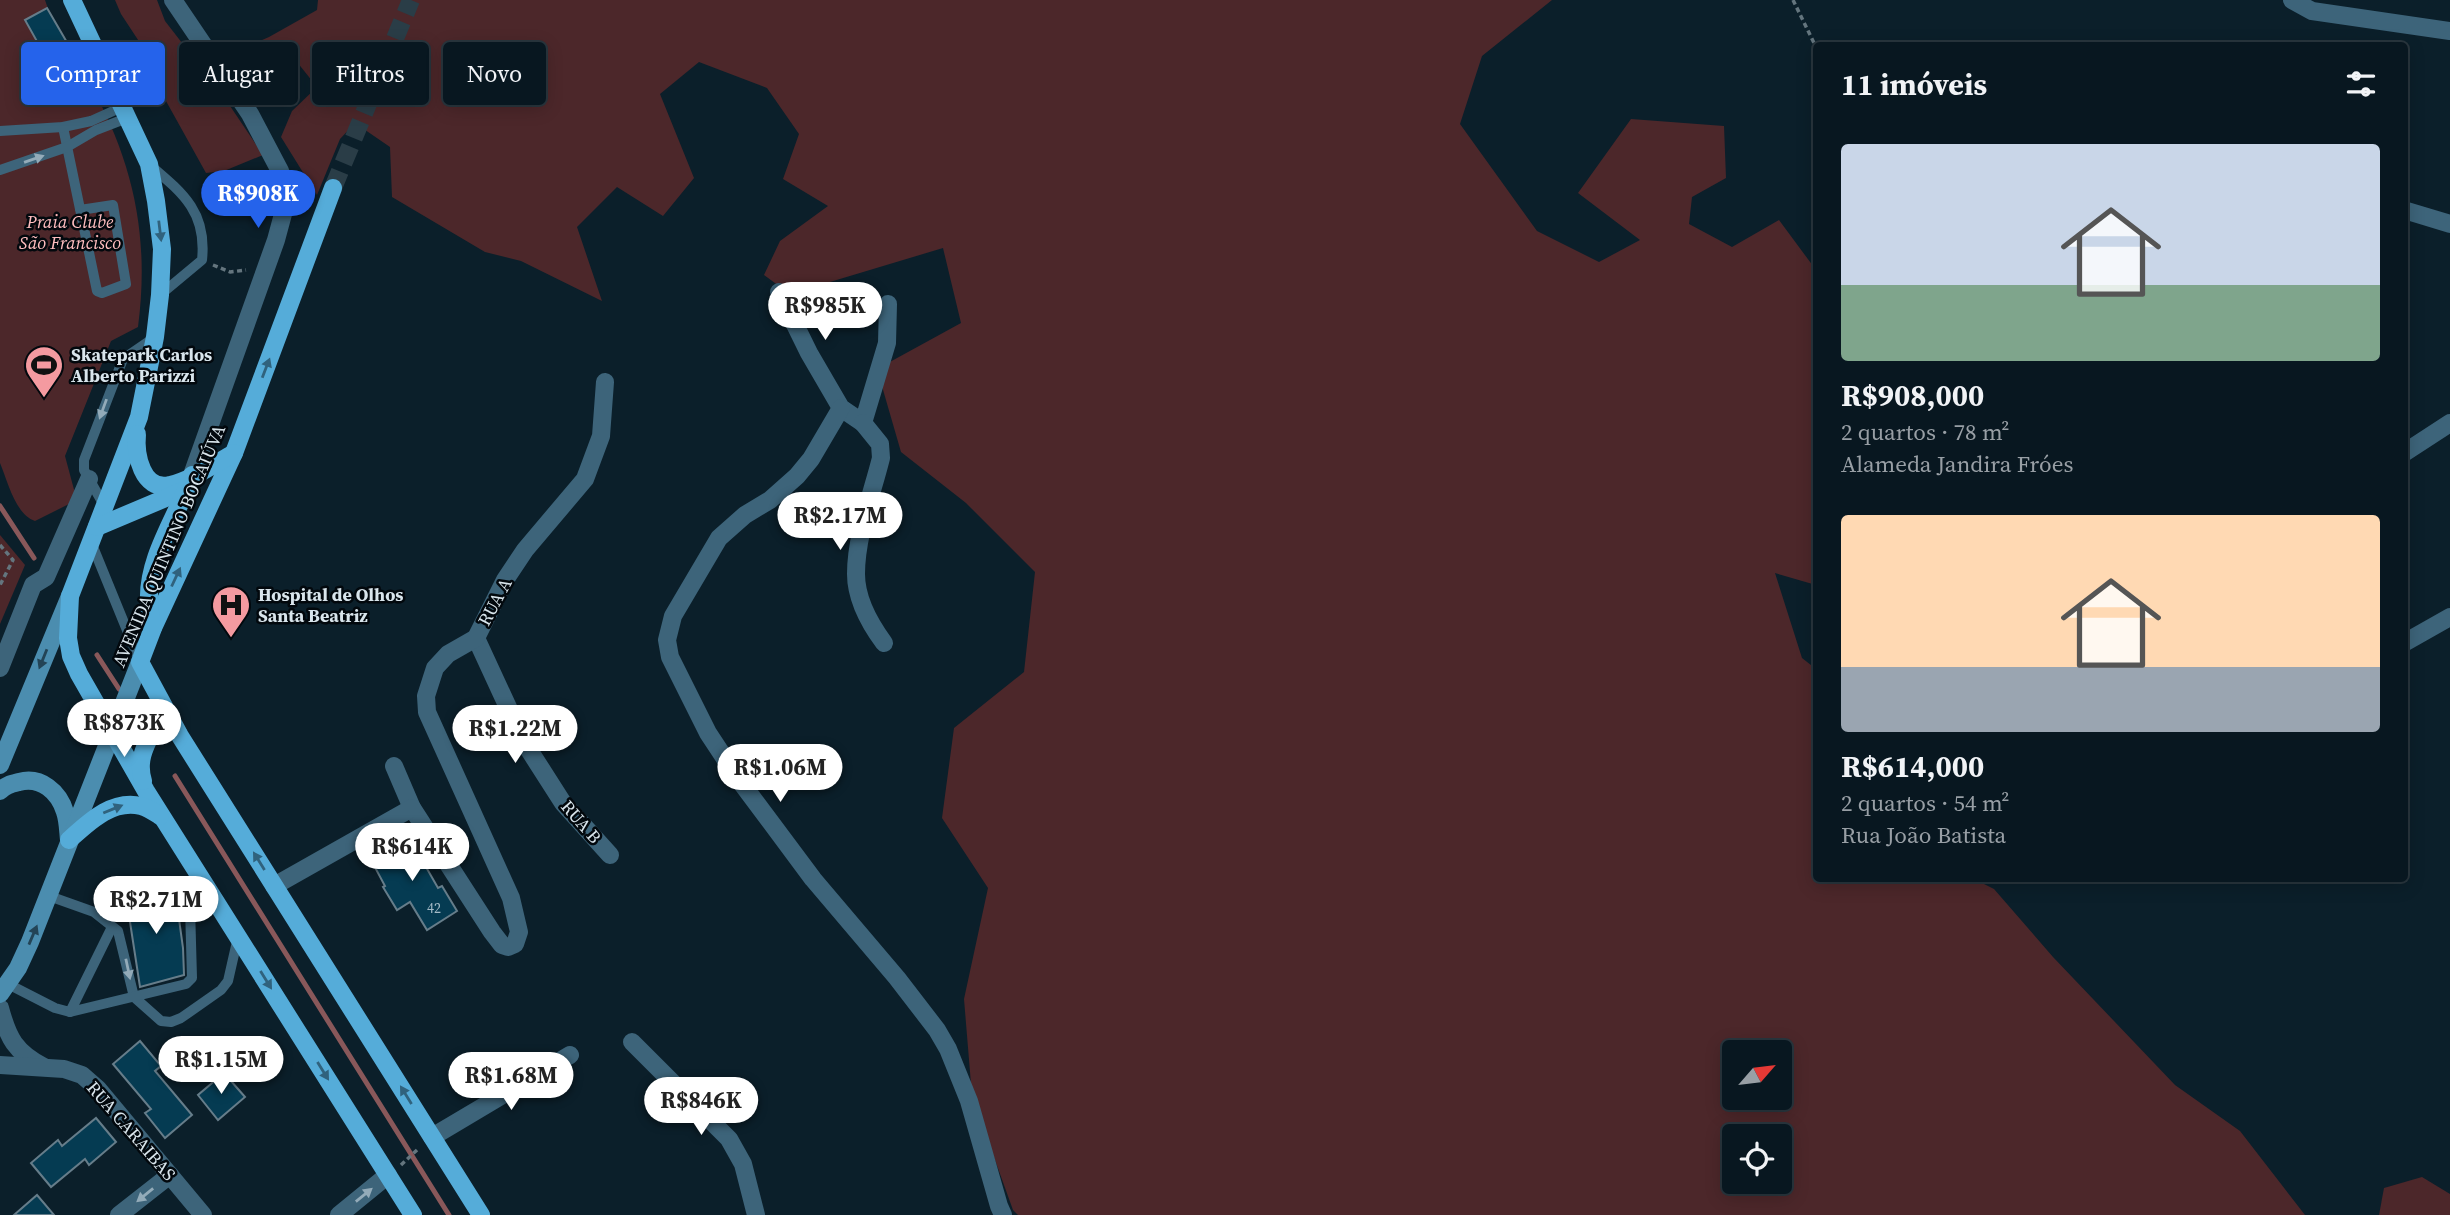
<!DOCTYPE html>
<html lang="pt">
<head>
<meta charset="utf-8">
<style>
  body { margin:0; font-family:"Source Serif 4",serif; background:#112029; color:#f1f3f6; height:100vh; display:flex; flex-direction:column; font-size:26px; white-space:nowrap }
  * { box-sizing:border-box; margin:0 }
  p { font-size:23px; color:#989fa5 }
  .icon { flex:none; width:38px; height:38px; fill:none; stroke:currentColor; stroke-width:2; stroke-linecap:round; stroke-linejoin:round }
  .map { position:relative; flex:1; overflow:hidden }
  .details { position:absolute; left:1813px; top:42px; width:595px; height:840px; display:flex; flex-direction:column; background:#081720; border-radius:7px; box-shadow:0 4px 18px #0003,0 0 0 2px #29363e }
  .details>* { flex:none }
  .banner { position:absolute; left:21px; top:42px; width:665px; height:63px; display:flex; gap:14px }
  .needle { width:46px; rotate:62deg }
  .fabs { position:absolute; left:1722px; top:1040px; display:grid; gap:14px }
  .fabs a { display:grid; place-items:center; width:70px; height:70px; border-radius:7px; background:#081720; box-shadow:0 4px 18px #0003,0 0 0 2px #29363e; font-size:35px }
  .price { position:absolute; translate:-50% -60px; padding:0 16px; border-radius:24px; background:#fff; color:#222; font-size:23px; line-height:46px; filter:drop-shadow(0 2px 4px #0008) }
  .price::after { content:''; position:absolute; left:50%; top:42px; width:21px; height:16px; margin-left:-10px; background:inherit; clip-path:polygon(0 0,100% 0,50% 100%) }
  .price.active { background:#2563eb; color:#fff }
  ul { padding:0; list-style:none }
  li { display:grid; align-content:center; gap:14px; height:371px; padding:0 28px }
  li span { display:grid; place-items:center; height:217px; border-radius:7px; color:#555 }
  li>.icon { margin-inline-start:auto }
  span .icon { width:126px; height:126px; fill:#fffc; stroke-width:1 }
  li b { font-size:30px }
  h2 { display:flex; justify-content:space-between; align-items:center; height:84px; padding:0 28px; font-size:30px }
  .chip { padding:0 24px; border-radius:7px; background:#081720; box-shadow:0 4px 18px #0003,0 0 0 2px #29363e; font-size:24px; line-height:63px }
  .chip.active { background:#2563eb; color:#fff }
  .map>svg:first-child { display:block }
  .green { fill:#4c272a; fill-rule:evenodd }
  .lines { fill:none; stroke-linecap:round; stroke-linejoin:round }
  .stream { stroke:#89585a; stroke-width:5 }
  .building { fill:#053b52; stroke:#667d8a; stroke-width:2 }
  .primary-tunnel { stroke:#2a3d47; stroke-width:18; stroke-dasharray:18 9; stroke-linecap:butt }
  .path { stroke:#64757e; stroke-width:3.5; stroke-dasharray:5 3.5; stroke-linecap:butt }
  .lane { stroke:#3d647a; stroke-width:10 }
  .street { stroke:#3d647a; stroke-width:18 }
  .secondary { stroke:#4b8daf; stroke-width:18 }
  .primary { stroke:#55acd9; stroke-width:18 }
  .oneway { fill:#93abb9 }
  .oneway2 { fill:#30627d }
  .oneway3 { fill:#234456 }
  .labels { text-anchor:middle; stroke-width:5; stroke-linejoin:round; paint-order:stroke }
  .number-label { font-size:14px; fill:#a4bac6 }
  .park-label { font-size:18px; font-style:italic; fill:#ffbdbf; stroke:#02080d }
  .poi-label { font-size:18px; font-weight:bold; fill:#d9e5ec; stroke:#02080d; text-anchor:start }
  .street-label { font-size:18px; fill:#d9e5ec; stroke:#02080d }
</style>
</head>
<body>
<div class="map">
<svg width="2450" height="1215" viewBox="0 0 2450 1215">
  <rect width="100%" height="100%" fill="#0b1f2a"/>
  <g class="green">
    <path d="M0,0H45C53,28 74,54 88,80C133,160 150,235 138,327L111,341L65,456L76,497L71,503L35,521C15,514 8,482 0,463Z"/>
    <polygon points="115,0 157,0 165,21 224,97 263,155 224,171 206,173 166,101 144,49 121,14"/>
    <path d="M318,0H1552L1482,56L1460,124L1537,231L1599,262L1640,240L1578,193L1631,119L1724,126L1726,178L1692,197L1689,224L1732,247L1779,220L1816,270V585L1775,573L1802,658L1816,669V878L1974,879L1994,889L2053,957L2175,1085L2240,1131L2305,1215H1018L1013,1210L972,1096L964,999L988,888L942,818L954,728L1024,672L1035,572L966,503L901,452L877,369L961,323L943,248L790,294L764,275L780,241L828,206L783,179L799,134L767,88L699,62L660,94L694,178L663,216L617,187L577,227L602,301L521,261L485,252L392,197L390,147L355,123L340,139L317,195L281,137L292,111L317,87L293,57L251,94L230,54L269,37L317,10ZM1734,1052H1780V1097H1734ZM1734,1136H1780V1181H1734Z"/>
    <polygon points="0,535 25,565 0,624"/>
    <polygon points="2422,1177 2450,1194 2450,1215 2379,1215 2384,1188"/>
  </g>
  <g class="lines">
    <g class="stream">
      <polyline points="0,506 34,558"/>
      <polyline points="97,655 119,689"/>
      <polyline points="175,776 449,1215"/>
    </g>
  </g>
  <g class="building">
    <polygon points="47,8 90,82 67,95 25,20"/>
    <polygon points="412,836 422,860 438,888 442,886 457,911 427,930 410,902 397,910 383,887 385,886 370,858"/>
    <polygon points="175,890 183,948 184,975 140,987 126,896"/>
    <polygon points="140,1041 161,1066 155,1071 192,1115 165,1138 145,1113 151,1109 113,1064"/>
    <polygon points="224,1073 245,1097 218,1120 198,1095"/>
    <polygon points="96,1118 116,1142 89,1165 85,1159 51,1187 31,1163 58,1140 62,1146"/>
    <polygon points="37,1195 54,1215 14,1215"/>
  </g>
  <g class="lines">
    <polyline class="primary-tunnel" points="333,188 411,0"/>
    <g class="path">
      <polyline points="1793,0 1816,47"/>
      <polyline points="213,265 230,272 246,270"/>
      <polyline points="0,545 13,560 0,585"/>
      <polyline points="401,1165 418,1149"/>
    </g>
    <g class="lane">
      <polyline points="63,127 97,291 102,293 126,284 113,205 80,210"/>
      <polyline points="0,131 63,127 91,121 122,107"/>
      <path d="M151,166C184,194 207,213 202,260L160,295"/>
      <polyline points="0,170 67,147 96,130 127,118"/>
      <polyline points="105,507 84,470 84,460 123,359 155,337"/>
      <polyline points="91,542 140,662"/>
      <polyline points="49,896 94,912 118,931 134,997 161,1021 171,1022 181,1018 221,990 228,981 238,937"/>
      <polyline points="8,984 55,1008 70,1012 186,984 192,978 190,907 193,903 209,890"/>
      <polyline points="70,1012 112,927"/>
    </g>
    <g class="street">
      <polyline points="173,0 250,114 280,171 287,189 286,203 276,240 192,475"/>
      <polyline points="2292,0 2312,11 2450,31"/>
      <polyline points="2404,210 2450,224"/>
      <polyline points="779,292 809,353 841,408 863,423 887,343 888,304"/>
      <polyline points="841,408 811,459 797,476 770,500 745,515 719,538 673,616 667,640 670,657 708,733 737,777 813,879 897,978 937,1030 948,1049 969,1101 999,1206 1003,1215"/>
      <path d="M863,423L880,444L881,458C872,494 856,536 856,574C856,599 870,624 884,643"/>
      <polyline points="2404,453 2450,423"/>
      <polyline points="476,638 524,742 563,803 610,855"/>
      <polyline points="2404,643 2450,617"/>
      <polyline points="0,668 33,585 46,577 89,479"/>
      <polyline points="394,766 412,808 492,932 502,945 508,947 515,944 519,932 511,898 427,712 426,696 435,668 448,654 476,638 505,580 525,550 585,479 601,436 605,382"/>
      <polyline points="274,886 412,808"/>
      <path d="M0,1008C8,1038 15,1052 44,1067"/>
      <polyline points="632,1042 729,1139 743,1164 756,1215"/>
      <polyline points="0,1065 64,1069 82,1075 98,1089 203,1215"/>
      <polyline points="432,1137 570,1055"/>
      <polyline points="119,1215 170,1175"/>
      <polyline points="339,1215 388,1175"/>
    </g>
    <g class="secondary">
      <polyline points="0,765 70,596"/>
      <path d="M0,791C6,785 11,784 19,782C41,776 59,792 65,812C68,820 68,831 69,840"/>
      <polyline points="0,994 18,968 30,942 140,662"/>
    </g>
    <g class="primary">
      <polyline points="72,0 149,164 156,201 162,249 160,295 155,337 139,417 70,596 68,638 71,656 79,674 146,791 413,1215"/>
      <polyline points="333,188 234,453 153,628 140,662 180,736 481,1215"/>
      <path d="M137,434C135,454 142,492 170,485C190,481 216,463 234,453"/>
      <polyline points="97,527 187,489"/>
      <path d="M153,628C151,619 149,610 149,601C147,557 178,515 192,475"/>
      <path d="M143,781C136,759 147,743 156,724L163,722L170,725L178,733"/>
      <path d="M69,840C89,822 112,799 141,806C147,807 154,812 160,816"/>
    </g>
  </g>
  <defs><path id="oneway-solid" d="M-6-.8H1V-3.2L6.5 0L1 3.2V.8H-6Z" transform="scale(1.75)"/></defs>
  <g class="oneway">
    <use href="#oneway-solid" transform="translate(34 159) rotate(-19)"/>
    <use href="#oneway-solid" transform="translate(103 409) rotate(110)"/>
    <use href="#oneway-solid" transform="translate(128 969) rotate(78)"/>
    <use href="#oneway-solid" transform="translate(145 1195) rotate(141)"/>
    <use href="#oneway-solid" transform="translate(364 1195) rotate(-39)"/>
  </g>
  <g class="oneway2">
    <use href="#oneway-solid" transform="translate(160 231) rotate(83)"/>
    <use href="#oneway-solid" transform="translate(266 368) rotate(-69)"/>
    <use href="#oneway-solid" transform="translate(176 577) rotate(-65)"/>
    <use href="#oneway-solid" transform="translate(113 809) rotate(-22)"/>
    <use href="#oneway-solid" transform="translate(259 861) rotate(-122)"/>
    <use href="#oneway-solid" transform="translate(266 980) rotate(58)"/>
    <use href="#oneway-solid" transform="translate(323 1071) rotate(58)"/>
    <use href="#oneway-solid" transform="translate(406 1095) rotate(-122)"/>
  </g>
  <g class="oneway3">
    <use href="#oneway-solid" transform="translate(43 659) rotate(112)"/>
    <use href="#oneway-solid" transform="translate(33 935) rotate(-67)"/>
  </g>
  <defs>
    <symbol id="stadium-pin" viewBox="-11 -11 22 30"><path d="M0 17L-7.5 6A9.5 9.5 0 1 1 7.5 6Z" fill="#f49aa0" stroke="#02080d"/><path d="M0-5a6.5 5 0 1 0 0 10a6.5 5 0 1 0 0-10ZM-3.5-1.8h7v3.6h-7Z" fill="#111"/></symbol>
    <symbol id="hospital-pin" viewBox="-11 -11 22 30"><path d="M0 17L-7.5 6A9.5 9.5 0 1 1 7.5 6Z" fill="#f49aa0" stroke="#02080d"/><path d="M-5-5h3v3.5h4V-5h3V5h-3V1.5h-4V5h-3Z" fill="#111"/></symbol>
  </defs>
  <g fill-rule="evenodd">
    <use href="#stadium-pin" x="22" y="343" width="44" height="60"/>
    <use href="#hospital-pin" x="209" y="583" width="44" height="60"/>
  </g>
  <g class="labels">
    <g class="number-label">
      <text x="434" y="913">42</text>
    </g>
    <g class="park-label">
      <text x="70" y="228">Praia Clube<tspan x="70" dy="21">São Francisco</tspan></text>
    </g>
    <g class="poi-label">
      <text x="71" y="361">Skatepark Carlos<tspan x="71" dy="21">Alberto Parizzi</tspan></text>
      <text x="258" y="601">Hospital de Olhos<tspan x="258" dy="21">Santa Beatriz</tspan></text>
    </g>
    <g class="street-label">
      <text transform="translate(169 546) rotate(-67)" y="6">AVENIDA QUINTINO BOCAIÚVA</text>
      <text transform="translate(495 602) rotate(-62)" y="6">RUA A</text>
      <text transform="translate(581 822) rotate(49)" y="6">RUA B</text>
      <text transform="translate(131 1131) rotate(49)" y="6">RUA CARAIBAS</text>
    </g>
  </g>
</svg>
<div class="fabs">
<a><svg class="needle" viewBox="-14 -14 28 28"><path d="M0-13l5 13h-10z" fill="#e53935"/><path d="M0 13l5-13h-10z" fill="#989fa5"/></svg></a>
<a><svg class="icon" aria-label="locate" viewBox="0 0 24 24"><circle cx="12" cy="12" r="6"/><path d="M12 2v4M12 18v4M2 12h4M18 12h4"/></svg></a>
</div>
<b class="price active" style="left:258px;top:230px">R$908K</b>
<b class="price" style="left:825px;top:342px">R$985K</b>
<b class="price" style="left:840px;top:552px">R$2.17M</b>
<b class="price" style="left:124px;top:759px">R$873K</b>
<b class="price" style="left:515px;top:765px">R$1.22M</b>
<b class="price" style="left:780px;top:804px">R$1.06M</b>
<b class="price" style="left:412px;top:883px">R$614K</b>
<b class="price" style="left:156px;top:936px">R$2.71M</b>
<b class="price" style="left:221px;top:1096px">R$1.15M</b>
<b class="price" style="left:511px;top:1112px">R$1.68M</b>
<b class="price" style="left:701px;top:1137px">R$846K</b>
<div class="banner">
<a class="chip active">Comprar</a>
<a class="chip">Alugar</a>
<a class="chip">Filtros</a>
<a class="chip">Novo</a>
</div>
<section class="details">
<h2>11 imóveis<svg class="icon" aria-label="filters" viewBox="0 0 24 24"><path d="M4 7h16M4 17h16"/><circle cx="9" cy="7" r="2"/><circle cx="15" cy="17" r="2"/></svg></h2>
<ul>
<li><span style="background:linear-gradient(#c9d6e8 65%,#7fa58c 0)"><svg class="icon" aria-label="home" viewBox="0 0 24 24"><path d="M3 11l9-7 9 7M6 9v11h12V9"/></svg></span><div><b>R$908,000</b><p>2 quartos · 78 m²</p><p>Alameda Jandira Fróes</p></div></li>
<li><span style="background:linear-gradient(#ffd9b3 70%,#9aa5b1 0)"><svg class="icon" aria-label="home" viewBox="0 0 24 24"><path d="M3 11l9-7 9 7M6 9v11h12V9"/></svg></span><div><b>R$614,000</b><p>2 quartos · 54 m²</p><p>Rua João Batista</p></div></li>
</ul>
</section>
</div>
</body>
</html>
